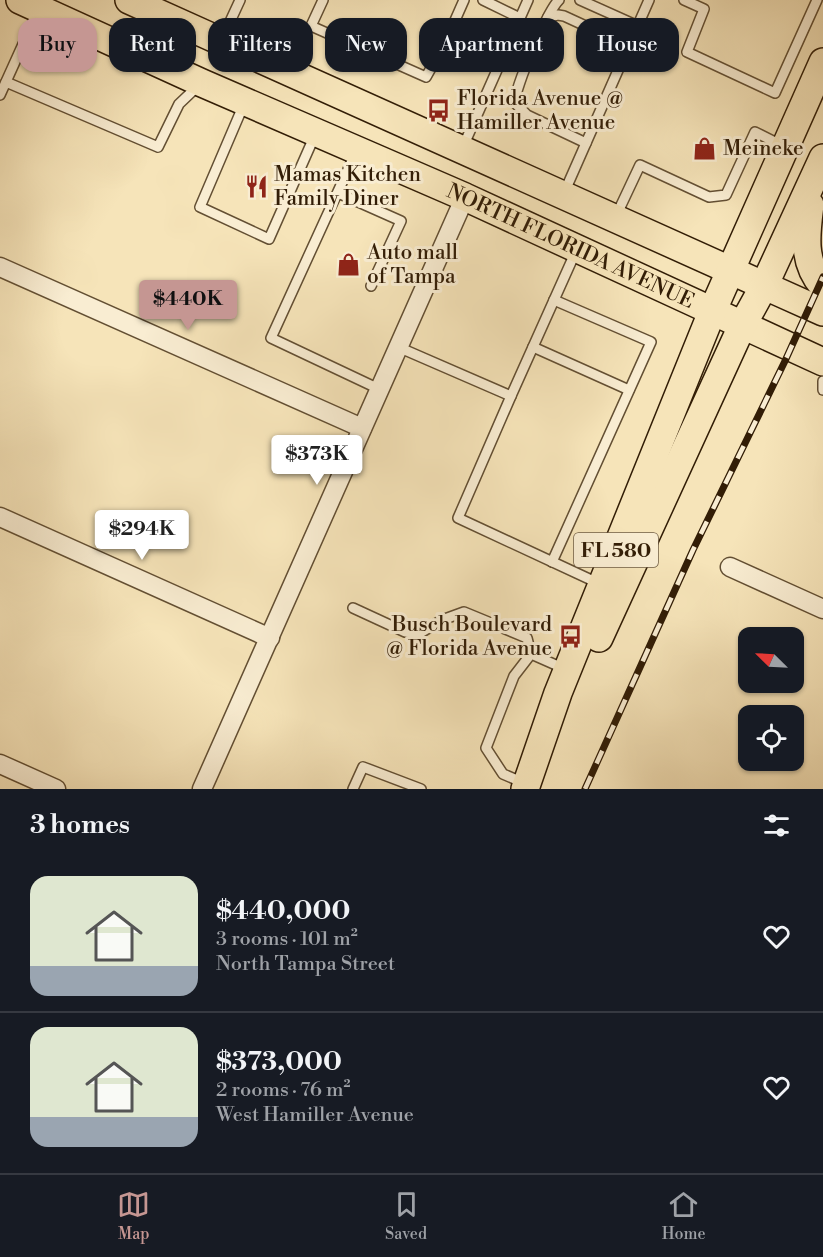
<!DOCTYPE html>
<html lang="en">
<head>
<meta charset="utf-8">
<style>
  body { margin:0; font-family:"Libre Bodoni",serif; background:#242831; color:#f1f3f6; height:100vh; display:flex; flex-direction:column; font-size:22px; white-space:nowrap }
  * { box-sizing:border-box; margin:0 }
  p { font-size:20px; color:#9ea1a6 }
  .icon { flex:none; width:33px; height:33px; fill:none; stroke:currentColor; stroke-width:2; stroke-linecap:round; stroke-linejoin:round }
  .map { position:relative; height:789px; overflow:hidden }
  .side { display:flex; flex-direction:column; background:#171b24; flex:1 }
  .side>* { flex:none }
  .top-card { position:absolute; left:18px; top:18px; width:788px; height:54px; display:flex; gap:12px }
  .needle { width:39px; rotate:294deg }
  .fabs { position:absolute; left:738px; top:627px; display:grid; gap:12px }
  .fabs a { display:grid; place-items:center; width:66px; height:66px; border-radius:12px; background:#171b24; box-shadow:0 2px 4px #0004; font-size:30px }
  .price { position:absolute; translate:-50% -51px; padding:0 14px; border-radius:6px; background:#fff; color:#222; font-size:20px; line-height:39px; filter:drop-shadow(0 2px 3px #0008) }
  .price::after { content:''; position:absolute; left:50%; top:36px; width:18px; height:14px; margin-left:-9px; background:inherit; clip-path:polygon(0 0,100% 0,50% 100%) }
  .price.selected { background:#c59692; color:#111 }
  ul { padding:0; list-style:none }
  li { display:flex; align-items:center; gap:18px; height:150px; padding:0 30px }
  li+li { border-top:2px solid #363941 }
  li span { display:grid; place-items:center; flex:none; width:168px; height:120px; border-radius:18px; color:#555 }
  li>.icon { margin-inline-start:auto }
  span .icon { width:72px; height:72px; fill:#fffc; stroke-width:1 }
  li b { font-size:26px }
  h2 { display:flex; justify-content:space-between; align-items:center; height:72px; padding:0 30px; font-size:26px }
  .pill { padding:0 21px; border-radius:18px; background:#171b24; box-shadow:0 2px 4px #0004; font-size:21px; line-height:54px }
  .pill.selected { background:#c59692; color:#111 }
  .tab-bar { display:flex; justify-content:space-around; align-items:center; height:84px; border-top:2px solid #363941; background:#171b24; font-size:16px; color:#9ea1a6 }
  .tab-bar a { display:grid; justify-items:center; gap:3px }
  .tab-bar .selected { color:#c59692 }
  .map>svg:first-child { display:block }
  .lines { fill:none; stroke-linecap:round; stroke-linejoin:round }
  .service-casing { stroke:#634f33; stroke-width:12 }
  .minor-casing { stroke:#634f33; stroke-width:21 }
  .primary-casing { stroke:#321d06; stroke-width:30 }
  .service { stroke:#f9edd2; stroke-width:9 }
  .minor { stroke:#f9edd2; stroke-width:18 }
  .primary { stroke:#f6e4b9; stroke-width:27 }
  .rail-casing { stroke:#321d06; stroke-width:7 }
  .rail { stroke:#f9edd2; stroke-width:4.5; stroke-dasharray:14; stroke-linecap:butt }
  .labels { text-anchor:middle; stroke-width:6; stroke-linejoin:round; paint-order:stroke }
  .shield { fill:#f9edd2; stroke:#6e5b43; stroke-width:1.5 }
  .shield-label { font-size:20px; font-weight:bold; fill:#321d06 }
  .poi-label { font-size:21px; fill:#321d06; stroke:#f9edd2; text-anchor:start }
  .street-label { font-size:21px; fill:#321d06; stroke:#f9edd2 }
</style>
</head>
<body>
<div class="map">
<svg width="823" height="789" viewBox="0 0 823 789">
  <rect width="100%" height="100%" fill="#f6e4b9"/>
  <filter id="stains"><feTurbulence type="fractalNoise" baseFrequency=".00333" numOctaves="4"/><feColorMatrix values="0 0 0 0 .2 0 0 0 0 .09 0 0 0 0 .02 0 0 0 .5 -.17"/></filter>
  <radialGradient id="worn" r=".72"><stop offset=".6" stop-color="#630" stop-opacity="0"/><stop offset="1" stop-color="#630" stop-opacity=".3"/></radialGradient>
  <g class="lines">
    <defs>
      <g id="service">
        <polyline points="323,0 311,26 426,77 440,52"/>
        <polyline points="483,0 520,18"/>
        <path d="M559,0C549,8 513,91 515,103L527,115L586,143"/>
        <polyline points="580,0 638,26"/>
        <polyline points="684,0 704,9 687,52 775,93 817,0"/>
        <polyline points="548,17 558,15 564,16 629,46"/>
        <polyline points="449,34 464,0"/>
        <polyline points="222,39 240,0"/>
        <polyline points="6,82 158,147 179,104 200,84"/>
        <polyline points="0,95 38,11"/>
        <polyline points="244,104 200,207 269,239 315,135"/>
        <polyline points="462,149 528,0"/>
        <polyline points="356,152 271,338 379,389"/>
        <polyline points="338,193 401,221 371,286"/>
        <polyline points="564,193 649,0"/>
        <polyline points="616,216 640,165 709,197 726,195 755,132 783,146"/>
        <polyline points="398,347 511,396 576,251"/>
        <polyline points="533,347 629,390"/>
        <polyline points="823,381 823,390"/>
        <polyline points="511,396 458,518 600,584"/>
        <polyline points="552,562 651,342 554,300"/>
        <polyline points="353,608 405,632 422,632 442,620 464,612 527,638 531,654"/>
        <polyline points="524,783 503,774 486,748 514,676 531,654 565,669"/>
        <polyline points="353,789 363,767 421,789"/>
      </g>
      <g id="minor">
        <polyline points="0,267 362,428"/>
        <polyline points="0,517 270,638"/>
        <polyline points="730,567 823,609"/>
        <polyline points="0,764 56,789"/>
        <polyline points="202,789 465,197"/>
      </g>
      <g id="primary">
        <path id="s1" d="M20,0L202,83L465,197L823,362"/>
        <polyline points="129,0 823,312"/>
        <path d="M810,205C806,234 802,262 823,286"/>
        <polyline points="599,638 742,326 764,286 823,158"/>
        <polyline points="525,789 558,693 712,312 823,62"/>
      </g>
    </defs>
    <use href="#service" class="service-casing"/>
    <use href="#minor" class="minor-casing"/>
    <use href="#primary" class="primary-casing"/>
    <use href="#service" class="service"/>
    <use href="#minor" class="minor"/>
    <use href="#primary" class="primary"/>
    <defs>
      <polyline id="rail" points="585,789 693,550 785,361 823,277"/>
    </defs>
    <use href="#rail" class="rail-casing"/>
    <use href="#rail" class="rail"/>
  </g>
  <defs>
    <symbol id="bus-bare" viewBox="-9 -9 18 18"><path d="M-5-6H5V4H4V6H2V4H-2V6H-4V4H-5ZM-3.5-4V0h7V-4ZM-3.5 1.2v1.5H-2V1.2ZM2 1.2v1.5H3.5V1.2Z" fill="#8f2418" stroke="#f9edd2" stroke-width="2.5" paint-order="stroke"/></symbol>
    <symbol id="shop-bare" viewBox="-9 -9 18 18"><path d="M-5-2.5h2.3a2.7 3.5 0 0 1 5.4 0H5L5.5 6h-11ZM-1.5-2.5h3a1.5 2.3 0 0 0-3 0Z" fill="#8f2418" stroke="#f9edd2" stroke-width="2.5" paint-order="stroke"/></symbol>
    <symbol id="restaurant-bare" viewBox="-9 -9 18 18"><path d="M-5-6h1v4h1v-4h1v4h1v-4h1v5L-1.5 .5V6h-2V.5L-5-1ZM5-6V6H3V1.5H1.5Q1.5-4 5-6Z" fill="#8f2418" stroke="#f9edd2" stroke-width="2.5" paint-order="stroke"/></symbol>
  </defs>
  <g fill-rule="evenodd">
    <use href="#bus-bare" x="422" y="94" width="33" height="33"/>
    <use href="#shop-bare" x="688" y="132" width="33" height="33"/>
    <use href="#restaurant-bare" x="240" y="170" width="33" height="33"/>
    <use href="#shop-bare" x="332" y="248" width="33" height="33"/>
    <use href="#bus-bare" x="554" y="620" width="33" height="33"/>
  </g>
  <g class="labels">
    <rect class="shield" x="574" y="533" width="84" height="34" rx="4.5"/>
    <g class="shield-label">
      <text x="616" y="557">FL 580</text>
    </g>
    <g class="poi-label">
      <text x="457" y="105">Florida Avenue @<tspan x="457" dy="24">Hamiller Avenue</tspan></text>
      <text x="723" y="155">Meineke</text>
      <text x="274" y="181">Mamas Kitchen<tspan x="274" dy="24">Family Diner</tspan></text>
      <text x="367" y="259">Auto mall<tspan x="367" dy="24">of Tampa</tspan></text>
      <text x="552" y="631" text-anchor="end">Busch Boulevard<tspan x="552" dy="24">@ Florida Avenue</tspan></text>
    </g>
    <g class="street-label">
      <text dy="7" stroke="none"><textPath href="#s1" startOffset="603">NORTH FLORIDA AVENUE</textPath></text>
    </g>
  </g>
  <rect width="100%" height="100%" filter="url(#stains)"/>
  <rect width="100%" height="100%" fill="url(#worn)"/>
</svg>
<div class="fabs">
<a><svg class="needle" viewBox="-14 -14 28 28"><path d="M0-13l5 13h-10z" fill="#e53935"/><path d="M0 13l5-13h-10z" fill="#9ea1a6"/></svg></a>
<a><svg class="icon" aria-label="locate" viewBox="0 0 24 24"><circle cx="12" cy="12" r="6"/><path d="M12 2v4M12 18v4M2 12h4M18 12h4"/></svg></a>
</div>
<b class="price selected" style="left:188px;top:331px">$440K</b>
<b class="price" style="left:317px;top:486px">$373K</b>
<b class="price" style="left:142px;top:561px">$294K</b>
<div class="top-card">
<a class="pill selected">Buy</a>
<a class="pill">Rent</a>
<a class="pill">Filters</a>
<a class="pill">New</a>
<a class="pill">Apartment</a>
<a class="pill">House</a>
</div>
</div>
<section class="side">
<h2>3 homes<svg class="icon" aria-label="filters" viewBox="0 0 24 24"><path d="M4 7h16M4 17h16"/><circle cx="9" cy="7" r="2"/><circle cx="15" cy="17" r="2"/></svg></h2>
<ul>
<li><span style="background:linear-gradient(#dfe7d0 75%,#9aa5b1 0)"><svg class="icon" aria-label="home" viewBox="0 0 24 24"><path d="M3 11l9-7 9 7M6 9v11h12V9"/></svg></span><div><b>$440,000</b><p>3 rooms · 101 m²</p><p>North Tampa Street</p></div><svg class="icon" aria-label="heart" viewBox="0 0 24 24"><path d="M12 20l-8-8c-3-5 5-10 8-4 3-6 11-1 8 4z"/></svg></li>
<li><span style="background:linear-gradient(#dfe7d0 75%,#9aa5b1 0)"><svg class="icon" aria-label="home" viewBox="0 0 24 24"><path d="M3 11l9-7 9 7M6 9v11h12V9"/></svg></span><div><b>$373,000</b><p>2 rooms · 76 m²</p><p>West Hamiller Avenue</p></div><svg class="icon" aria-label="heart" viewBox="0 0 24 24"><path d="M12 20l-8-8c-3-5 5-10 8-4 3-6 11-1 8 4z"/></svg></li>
</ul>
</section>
<nav class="tab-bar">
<a class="selected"><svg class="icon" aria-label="map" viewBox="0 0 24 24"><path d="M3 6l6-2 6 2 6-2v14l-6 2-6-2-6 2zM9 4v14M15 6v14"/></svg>Map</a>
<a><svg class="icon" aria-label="saved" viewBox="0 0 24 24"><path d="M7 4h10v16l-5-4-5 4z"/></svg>Saved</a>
<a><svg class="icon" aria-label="home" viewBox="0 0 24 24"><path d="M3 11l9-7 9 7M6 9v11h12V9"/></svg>Home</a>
</nav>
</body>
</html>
